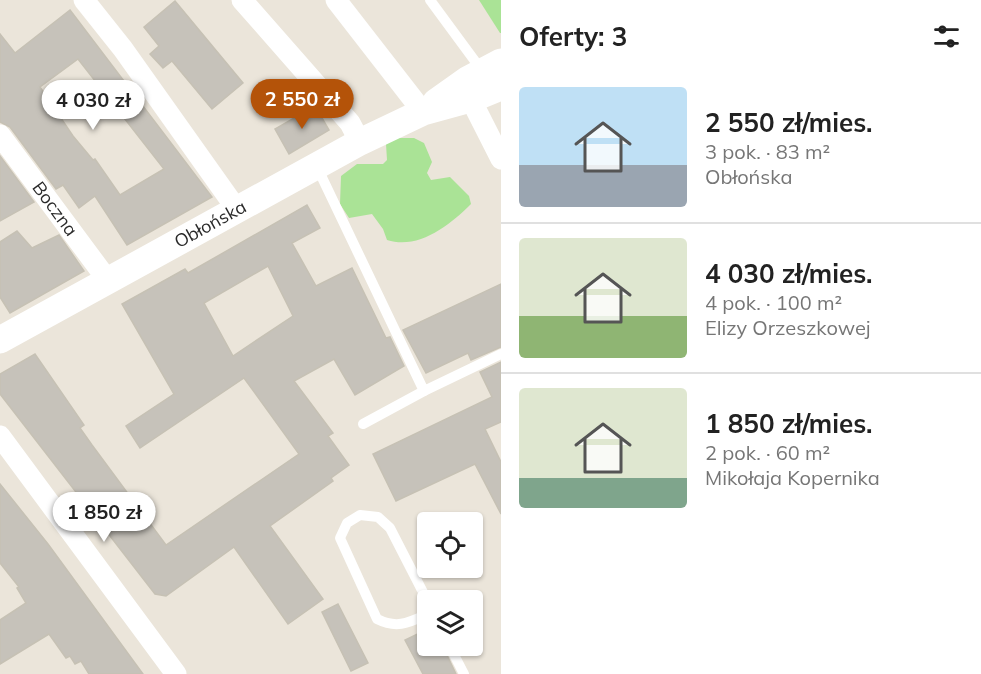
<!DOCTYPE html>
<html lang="pl">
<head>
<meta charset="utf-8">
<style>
  body { margin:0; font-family:Mulish,sans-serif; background:#f6f6f6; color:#222; height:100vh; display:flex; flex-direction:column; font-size:22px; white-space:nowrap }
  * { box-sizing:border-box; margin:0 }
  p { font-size:20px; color:#767676 }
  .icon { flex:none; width:33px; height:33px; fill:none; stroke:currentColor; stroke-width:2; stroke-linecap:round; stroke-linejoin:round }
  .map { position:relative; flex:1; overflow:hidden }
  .side { display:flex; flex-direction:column; background:#fff; width:480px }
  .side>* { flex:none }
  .controls { position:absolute; left:417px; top:512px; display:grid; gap:12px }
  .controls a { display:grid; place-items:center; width:66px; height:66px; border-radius:6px; background:#fff; box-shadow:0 2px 4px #0004; font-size:30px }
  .price { position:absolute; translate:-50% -51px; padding:0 14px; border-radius:21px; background:#fff; color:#222; font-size:20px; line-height:39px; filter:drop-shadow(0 2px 3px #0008) }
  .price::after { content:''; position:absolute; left:50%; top:36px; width:18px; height:14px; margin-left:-9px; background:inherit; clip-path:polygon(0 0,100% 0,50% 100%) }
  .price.active { background:#b45309; color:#fff }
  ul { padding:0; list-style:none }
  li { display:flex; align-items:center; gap:18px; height:150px; padding:0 18px }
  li+li { border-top:2px solid #e0e0e0 }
  li span { display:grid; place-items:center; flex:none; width:168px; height:120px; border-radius:6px; color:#555 }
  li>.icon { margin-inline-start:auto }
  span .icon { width:72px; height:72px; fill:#fffc; stroke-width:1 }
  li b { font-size:26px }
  h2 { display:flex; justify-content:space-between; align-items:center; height:72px; padding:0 18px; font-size:26px }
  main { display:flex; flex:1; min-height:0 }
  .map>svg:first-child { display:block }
  .green { fill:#aae396 }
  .building { fill:#c6c2ba; stroke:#c6c1b4; stroke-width:1.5; fill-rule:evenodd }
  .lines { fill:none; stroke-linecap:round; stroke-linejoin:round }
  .service { stroke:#fff; stroke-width:10 }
  .minor { stroke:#fff; stroke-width:21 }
  .tertiary { stroke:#fff; stroke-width:27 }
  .labels { text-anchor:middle; stroke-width:4.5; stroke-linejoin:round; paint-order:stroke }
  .street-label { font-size:18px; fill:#292929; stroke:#fff }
</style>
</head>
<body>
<main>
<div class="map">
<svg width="501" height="674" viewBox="0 0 501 674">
  <rect width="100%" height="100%" fill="#ebe5da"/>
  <g class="green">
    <polygon points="479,0 501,0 501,33 500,33"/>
    <path d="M396,138H414L424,143L432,162L427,173L431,180L450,177L469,196L471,204C449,226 418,250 387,240L383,229L372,214L349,218L340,204L341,176L357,164H383L387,160L386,144Z"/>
  </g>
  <g class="building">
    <polygon points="175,1 243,83 212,109 172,61 163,68 150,54 159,46 144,27"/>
    <path d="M70,10L212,197L127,245L95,196L79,208L63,185L56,189L10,127L0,122V34L15,53ZM78,59L164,169L120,195L95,159L93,160L73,136L40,87Z"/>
    <polygon points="315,106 329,130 289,154 275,129"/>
    <polygon points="0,156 34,202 0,221"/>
    <path d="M307,205L320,228L292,243L316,286L352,268L386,338L390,337L404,366L355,395L334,359L294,381L333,433L328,436L349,465L331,478L333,481L270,526L323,599L288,624L234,547L166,596L155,594L0,394V374L35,354L84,425L80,428L92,445L166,545L299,454L244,378L140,448L126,426L174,394L122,304L185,269L188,273ZM268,266L293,316L233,356L204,303Z"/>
    <polygon points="17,231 32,248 59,235 84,271 10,313 0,297 0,242"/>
    <polygon points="501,284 501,347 471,360 468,353 426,373 403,330"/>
    <polygon points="501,362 501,422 485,429 501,462 501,514 475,464 396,501 373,454 492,397 480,372"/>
    <polygon points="0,484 48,544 143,674 89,674 81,661 75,664 70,656 66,658 49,634 0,664 0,620 26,603 17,588 19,587 0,563"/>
    <polygon points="338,604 368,663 351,671 322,612"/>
    <polygon points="428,629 428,645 442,645 456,674 423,674 405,640"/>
  </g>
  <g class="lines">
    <g class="service">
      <polyline points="430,0 483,72"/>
      <polyline points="317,167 424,391 501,354"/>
      <polyline points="363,424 424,391"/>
      <path d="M428,602L390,528L378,517L360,515L347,523L340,538L377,619C397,629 408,623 428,614"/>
      <polyline points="449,645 464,674"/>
    </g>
    <g class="minor">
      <polyline points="84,0 123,49 238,211"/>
      <polyline points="242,0 350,123 360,142"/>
      <polyline points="336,0 423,112"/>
      <polyline points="464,86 501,159"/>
      <path id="s1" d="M0,135L109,282"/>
      <polyline points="0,436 176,674"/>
    </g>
    <g class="tertiary">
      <polyline points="436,102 467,80 501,62"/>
      <path id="s2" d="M0,340L360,142L423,112L474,98L501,87"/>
    </g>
  </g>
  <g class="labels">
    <g class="street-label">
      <text dy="6" stroke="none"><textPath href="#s1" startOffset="92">Boczna</textPath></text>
      <text dy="6" stroke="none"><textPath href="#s2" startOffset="240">Obłońska</textPath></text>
    </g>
  </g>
</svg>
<div class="controls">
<a><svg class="icon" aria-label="locate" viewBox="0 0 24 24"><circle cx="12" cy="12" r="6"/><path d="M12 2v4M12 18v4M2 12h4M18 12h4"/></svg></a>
<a><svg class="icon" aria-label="layers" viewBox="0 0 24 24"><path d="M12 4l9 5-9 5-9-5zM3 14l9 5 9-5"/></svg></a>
</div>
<b class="price active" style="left:302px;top:130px">2 550 zł</b>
<b class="price" style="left:93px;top:131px">4 030 zł</b>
<b class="price" style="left:104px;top:543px">1 850 zł</b>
</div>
<section class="side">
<h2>Oferty: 3<svg class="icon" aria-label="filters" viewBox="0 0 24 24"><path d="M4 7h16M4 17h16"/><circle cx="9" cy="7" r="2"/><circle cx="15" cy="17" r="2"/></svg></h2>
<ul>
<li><span style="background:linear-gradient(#bfe0f5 65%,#9aa5b1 0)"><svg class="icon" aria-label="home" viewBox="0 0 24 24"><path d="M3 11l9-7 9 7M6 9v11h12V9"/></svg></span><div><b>2 550 zł/mies.</b><p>3 pok. · 83 m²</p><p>Obłońska</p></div></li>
<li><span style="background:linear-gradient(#dfe7d0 65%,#8fb573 0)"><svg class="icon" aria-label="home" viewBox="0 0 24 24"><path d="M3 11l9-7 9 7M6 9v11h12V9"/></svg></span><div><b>4 030 zł/mies.</b><p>4 pok. · 100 m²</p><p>Elizy Orzeszkowej</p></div></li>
<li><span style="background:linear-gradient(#dfe7d0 75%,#7fa58c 0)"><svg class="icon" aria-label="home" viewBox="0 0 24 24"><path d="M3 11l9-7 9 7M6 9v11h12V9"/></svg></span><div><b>1 850 zł/mies.</b><p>2 pok. · 60 m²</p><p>Mikołaja Kopernika</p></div></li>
</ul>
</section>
</main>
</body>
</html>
